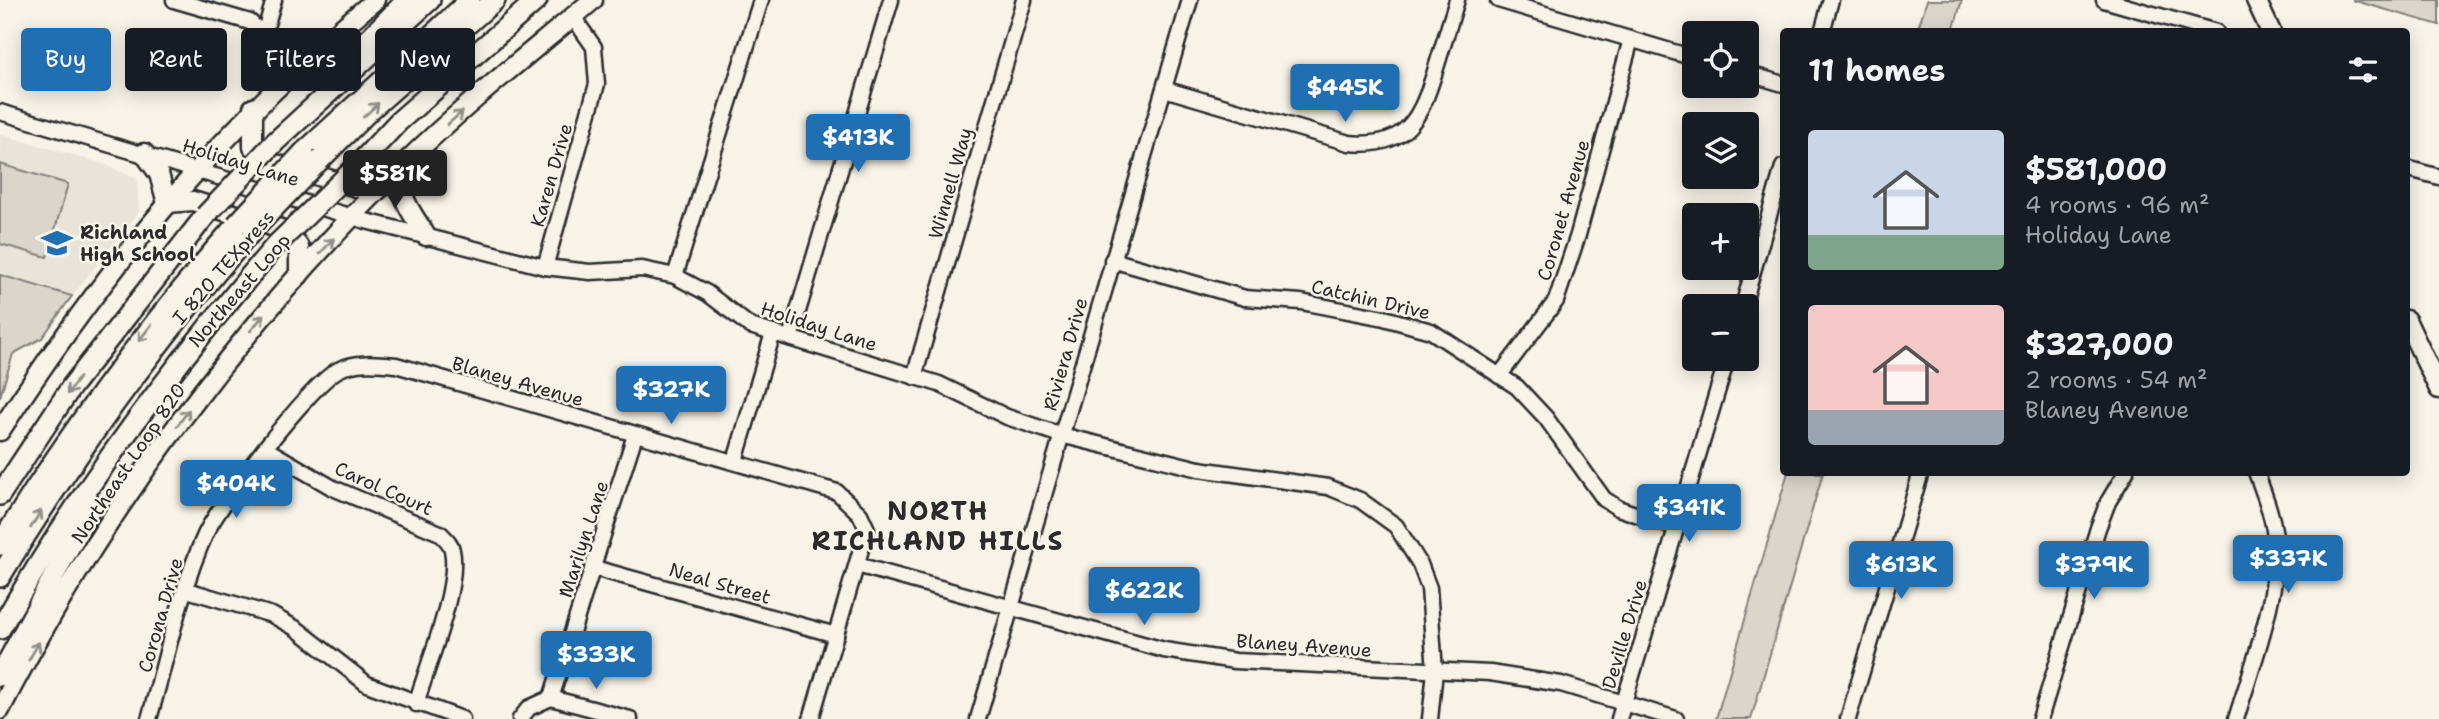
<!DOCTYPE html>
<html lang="en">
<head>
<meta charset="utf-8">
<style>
  body { margin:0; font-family:"Shantell Sans",sans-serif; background:#20242c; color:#f1f3f6; height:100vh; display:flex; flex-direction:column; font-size:26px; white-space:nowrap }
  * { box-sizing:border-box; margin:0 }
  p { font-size:23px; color:#9ea1a6 }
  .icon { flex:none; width:38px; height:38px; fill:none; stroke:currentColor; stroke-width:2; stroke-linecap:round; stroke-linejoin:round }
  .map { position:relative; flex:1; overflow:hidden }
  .drawer { position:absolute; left:1780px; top:28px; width:630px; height:448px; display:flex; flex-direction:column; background:#171b24; border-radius:7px; box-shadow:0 4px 18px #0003 }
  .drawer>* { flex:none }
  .hud { position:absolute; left:21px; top:28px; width:665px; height:63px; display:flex; gap:14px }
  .buttons { position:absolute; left:1682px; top:21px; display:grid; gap:14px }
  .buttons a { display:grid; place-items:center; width:77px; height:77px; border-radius:7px; background:#171b24; box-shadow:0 4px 18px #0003; font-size:35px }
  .price { position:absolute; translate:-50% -60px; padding:0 16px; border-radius:7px; background:#1f6fb2; color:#fff; font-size:23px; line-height:46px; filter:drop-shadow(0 2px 4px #0008) }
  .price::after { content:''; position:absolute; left:50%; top:42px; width:21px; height:16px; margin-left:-10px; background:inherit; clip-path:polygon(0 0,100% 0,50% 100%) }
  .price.on { background:#222; color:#fff }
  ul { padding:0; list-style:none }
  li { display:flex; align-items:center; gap:21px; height:175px; padding:0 28px }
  li span { display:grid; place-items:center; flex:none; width:196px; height:140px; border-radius:7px; color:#555 }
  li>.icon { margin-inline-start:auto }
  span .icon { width:84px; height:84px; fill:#fffc; stroke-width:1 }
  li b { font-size:30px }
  h2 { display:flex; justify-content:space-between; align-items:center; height:84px; padding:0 28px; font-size:30px }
  .tag { padding:0 24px; border-radius:7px; background:#171b24; box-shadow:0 4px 18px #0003; font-size:24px; line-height:63px }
  .tag.on { background:#1f6fb2; color:#fff }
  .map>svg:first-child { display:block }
  .built { fill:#e8e4da }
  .green { fill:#dad6cc; stroke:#82807c; stroke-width:2 }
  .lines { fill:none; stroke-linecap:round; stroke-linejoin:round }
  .minor-casing { stroke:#2b2b2b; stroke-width:19 }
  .major-casing { stroke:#2b2b2b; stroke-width:23 }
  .highway-casing { stroke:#2b2b2b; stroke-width:24 }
  .minor { stroke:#f7f3e8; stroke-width:14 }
  .major { stroke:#f7f3e8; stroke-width:18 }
  .highway { stroke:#f7f3e8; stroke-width:19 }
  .highway-bridge-casing { stroke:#2b2b2b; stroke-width:24; stroke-linecap:butt }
  .highway-bridge { stroke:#f7f3e8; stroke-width:19 }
  .oneway { stroke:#918f8a }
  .labels { text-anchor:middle; stroke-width:5; stroke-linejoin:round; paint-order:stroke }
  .street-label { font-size:19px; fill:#2b2b2b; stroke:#f7f3e8 }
  .poi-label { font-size:19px; font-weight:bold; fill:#2b2b2b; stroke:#f7f3e8; text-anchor:start }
  .district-label { font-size:26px; font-weight:bold; letter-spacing:2px; fill:#2b2b2b; stroke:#f7f3e8 }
</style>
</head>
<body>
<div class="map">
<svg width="2439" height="719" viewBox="0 0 2439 719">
  <rect width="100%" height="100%" fill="#f7f3e8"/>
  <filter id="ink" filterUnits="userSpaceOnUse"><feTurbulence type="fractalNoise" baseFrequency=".0143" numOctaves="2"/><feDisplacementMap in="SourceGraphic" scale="14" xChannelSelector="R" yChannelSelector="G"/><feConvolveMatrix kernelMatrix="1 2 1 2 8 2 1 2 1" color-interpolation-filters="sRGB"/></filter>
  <g filter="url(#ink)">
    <polygon class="built" points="0,134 106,165 137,179 139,212 72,296 0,276"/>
    <g class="green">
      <polygon points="1927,0 1962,0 1953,31 1917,31"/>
      <polygon points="2352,0 2439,0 2439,25"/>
      <polygon points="0,164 68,184 47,257 0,244"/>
      <polygon points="0,275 72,296 42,338 13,354 0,397"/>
      <polygon points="1788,472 1823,473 1751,719 1716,719"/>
    </g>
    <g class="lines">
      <defs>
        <g id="minor">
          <polyline points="174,0 250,22 297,66"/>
          <polyline points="1498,0 1694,58"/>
          <polyline points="2104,0 2216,32"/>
          <polyline points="1822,32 1831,0"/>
          <polyline points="264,34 274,0"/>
          <polyline points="1746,73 1783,84"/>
          <path d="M1164,89L1349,143C1408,149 1421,117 1436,68C1443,45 1450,23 1457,0"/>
          <polyline points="0,112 366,221 545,267 590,272 642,269 675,276 707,293 750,326 939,384 1007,417 1061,435 1199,469 1328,487 1360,500 1396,526 1420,564 1429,588 1435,671 1430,719"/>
          <polyline points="2406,168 2439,177"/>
          <polyline points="1112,260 1245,298 1301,302 1384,318 1431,331 1517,387 1546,418 1604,499 1618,508 1676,528"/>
          <polyline points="545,267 597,84 594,47 573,17"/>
          <polyline points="675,276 761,0"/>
          <polyline points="1743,306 1783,167"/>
          <polyline points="790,338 891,0"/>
          <polyline points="1499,376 1556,301 1578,235 1631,39"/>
          <polyline points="914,377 1024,0"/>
          <path d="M266,449L333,488L440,533C445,538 451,543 452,550C460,586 427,667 416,704"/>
          <polyline points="735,461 773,333"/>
          <polyline points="857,565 1164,650 1235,661 1490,673 1561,684 1676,719"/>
          <polyline points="594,568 836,635"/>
          <polyline points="187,590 272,615 297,629 367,684 462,719"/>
          <polyline points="551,698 630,719"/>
          <path d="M149,719C166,661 180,590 205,535C219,504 310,385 338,370C355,361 377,363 396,365L837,492L860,514L867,529L811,719"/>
          <polyline points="520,719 529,708 551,698 635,435"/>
          <polyline points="978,719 1190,0"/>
          <polyline points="1619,719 1727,359"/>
          <polyline points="1848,719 1921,472"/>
          <polyline points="2040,719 2098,528 2108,502 2126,472"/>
          <path d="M2236,719C2251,670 2279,595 2276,545C2274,519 2265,496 2256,472"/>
        </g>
        <g id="major">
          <polyline points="2256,0 2271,32"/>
          <polyline points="253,108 253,147 263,160 272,163 360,188 382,187"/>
          <polyline points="144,153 159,174 167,203 193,201 287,231 299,247 299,275"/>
          <path d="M403,165C399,202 408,205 426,236"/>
          <polyline points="2406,320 2439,389"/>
          <path d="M0,431C108,264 222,127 375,0"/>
          <path d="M0,710C102,511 245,319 405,163C464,105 530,53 593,0"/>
        </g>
        <g id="highway">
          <polyline points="361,46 407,0"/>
          <polyline points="275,142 430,0"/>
          <polyline points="304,152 470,0"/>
          <polyline points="322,158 370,110 495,0"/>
          <polyline points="357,166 398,122 537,0"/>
          <polyline points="0,495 72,386 205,216"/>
          <path d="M0,545C69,431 149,325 236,225"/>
          <path d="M0,577C75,453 158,338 253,230"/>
          <path d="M0,629C78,492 173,365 276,245"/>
          <polyline points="0,676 92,505"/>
        </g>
      </defs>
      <use href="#minor" class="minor-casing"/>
      <use href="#major" class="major-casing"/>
      <use href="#highway" class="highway-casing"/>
      <use href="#minor" class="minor"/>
      <use href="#major" class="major"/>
      <use href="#highway" class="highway"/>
      <defs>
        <g id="highway-bridge">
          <polyline points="205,216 275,142"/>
          <polyline points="236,225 304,152"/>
          <polyline points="253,230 322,158"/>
          <polyline points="276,245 357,166"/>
        </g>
      </defs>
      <use href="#highway-bridge" class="highway-bridge-casing"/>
      <use href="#highway-bridge" class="highway-bridge"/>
    </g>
    <defs><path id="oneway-shaft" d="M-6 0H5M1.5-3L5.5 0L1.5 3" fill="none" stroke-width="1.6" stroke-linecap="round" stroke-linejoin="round" transform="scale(1.75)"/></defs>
    <g class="oneway">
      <use href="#oneway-shaft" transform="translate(371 110) rotate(-43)"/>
      <use href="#oneway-shaft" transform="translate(455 118) rotate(-41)"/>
      <use href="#oneway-shaft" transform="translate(327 246) rotate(-47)"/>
      <use href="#oneway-shaft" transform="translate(257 323) rotate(-50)"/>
      <use href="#oneway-shaft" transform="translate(145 333) rotate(128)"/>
      <use href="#oneway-shaft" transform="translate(73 386) rotate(126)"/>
      <use href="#oneway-shaft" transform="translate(183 418) rotate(-54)"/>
      <use href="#oneway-shaft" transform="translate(36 519) rotate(-59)"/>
      <use href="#oneway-shaft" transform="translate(34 651) rotate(-60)"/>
    </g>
  </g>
  <defs>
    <symbol id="school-bare" viewBox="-9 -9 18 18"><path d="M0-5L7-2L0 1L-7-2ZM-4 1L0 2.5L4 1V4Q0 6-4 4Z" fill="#1f6fb2" stroke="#f7f3e8" stroke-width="2.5" paint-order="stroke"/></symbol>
  </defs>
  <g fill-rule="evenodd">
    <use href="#school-bare" x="35" y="221" width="44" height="44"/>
  </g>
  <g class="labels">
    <g class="street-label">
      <text transform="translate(241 162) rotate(17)" y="7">Holiday Lane</text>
      <text transform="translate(551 175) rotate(-74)" y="7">Karen Drive</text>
      <text transform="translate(950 183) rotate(-74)" y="7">Winnell Way</text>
      <text transform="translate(1563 210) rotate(-74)" y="7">Coronet Avenue</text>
      <text transform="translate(223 267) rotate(-49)" y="7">I 820 TEXpress</text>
      <text transform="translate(239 290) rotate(-49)" y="7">Northeast Loop</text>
      <text transform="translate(1371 299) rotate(13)" y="7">Catchin Drive</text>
      <text transform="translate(819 326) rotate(18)" y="7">Holiday Lane</text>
      <text transform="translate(1065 354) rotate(-74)" y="7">Riviera Drive</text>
      <text transform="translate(518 381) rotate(16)" y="7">Blaney Avenue</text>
      <text transform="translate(128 463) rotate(-56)" y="7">Northeast Loop 820</text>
      <text transform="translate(384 488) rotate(24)" y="7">Carol Court</text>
      <text transform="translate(583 539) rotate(-72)" y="7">Marilyn Lane</text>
      <text transform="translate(720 583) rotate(16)" y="7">Neal Street</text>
      <text transform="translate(160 615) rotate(-74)" y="7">Corona Drive</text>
      <text transform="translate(1624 634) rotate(-73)" y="7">Deville Drive</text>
      <text transform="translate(1304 645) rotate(4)" y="7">Blaney Avenue</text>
    </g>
    <g class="poi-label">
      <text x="80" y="239">Richland<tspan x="80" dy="22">High School</tspan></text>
    </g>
    <g class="district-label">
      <text x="938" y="520">NORTH<tspan x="938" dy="30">RICHLAND HILLS</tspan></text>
    </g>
  </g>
</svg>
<div class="buttons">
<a><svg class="icon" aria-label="locate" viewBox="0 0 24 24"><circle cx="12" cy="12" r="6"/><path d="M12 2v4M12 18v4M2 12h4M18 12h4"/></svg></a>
<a><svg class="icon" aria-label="layers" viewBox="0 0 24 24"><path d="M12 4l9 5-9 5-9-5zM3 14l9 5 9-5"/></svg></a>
<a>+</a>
<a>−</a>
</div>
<b class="price" style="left:1345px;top:124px">$445K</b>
<b class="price" style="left:858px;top:174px">$413K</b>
<b class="price on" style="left:395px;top:210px">$581K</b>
<b class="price" style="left:671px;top:426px">$327K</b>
<b class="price" style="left:236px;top:520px">$404K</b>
<b class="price" style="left:1689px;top:544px">$341K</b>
<b class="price" style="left:2288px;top:595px">$337K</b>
<b class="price" style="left:1901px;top:601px">$613K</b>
<b class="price" style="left:2094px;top:601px">$379K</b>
<b class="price" style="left:1144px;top:627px">$622K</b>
<b class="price" style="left:596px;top:691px">$333K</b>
<div class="hud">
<a class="tag on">Buy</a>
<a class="tag">Rent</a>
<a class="tag">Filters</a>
<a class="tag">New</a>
</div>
<section class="drawer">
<h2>11 homes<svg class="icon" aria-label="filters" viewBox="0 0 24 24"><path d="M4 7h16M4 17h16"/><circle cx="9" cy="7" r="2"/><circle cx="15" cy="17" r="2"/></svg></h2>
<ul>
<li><span style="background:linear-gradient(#c9d6e8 75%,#7fa58c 0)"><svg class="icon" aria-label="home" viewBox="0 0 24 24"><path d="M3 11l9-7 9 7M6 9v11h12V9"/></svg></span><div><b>$581,000</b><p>4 rooms · 96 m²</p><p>Holiday Lane</p></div></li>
<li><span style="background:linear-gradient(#f6c9c9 75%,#9aa5b1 0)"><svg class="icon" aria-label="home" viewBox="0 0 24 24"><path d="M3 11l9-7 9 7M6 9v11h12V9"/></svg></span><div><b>$327,000</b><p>2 rooms · 54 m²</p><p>Blaney Avenue</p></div></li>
</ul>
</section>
</div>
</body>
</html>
